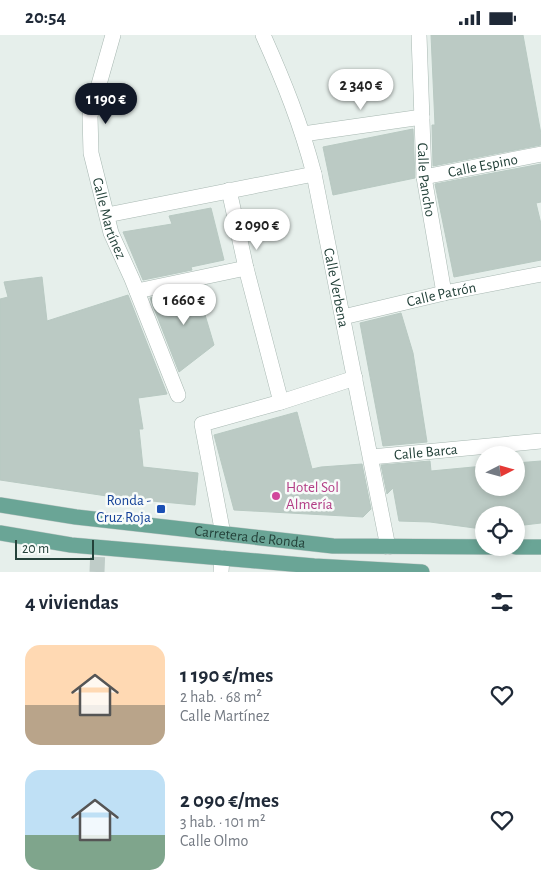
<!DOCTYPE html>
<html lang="es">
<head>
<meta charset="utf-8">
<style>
  body { margin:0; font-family:"Alegreya Sans",sans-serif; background:#f2f2f3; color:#1f2937; height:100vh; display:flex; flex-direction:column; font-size:19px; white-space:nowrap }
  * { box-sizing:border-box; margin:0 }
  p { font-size:16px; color:#747a83 }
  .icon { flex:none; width:28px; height:28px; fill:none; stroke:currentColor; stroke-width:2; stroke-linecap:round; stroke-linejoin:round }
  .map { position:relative; height:537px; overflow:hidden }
  .sheet { display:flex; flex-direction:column; background:#fff; flex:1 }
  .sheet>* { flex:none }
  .needle { width:32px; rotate:84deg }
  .fabs { position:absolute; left:475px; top:411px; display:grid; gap:10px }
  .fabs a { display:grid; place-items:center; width:50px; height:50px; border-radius:50%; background:#fff; box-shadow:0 2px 8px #0003; font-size:25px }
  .scale { position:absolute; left:15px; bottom:12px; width:79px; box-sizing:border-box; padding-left:5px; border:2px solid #24423a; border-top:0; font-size:14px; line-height:18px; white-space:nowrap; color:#24423a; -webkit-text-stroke:4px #f7fbf9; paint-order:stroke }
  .price { position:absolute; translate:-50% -42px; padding:0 11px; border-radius:18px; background:#fff; color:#222; font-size:16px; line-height:32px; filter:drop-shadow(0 1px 2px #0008) }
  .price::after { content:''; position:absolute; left:50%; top:30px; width:15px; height:11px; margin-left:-8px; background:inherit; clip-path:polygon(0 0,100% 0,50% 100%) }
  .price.on { background:#111827; color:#fff }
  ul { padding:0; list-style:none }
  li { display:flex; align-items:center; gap:15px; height:125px; padding:0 25px }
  li span { display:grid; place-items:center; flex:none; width:140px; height:100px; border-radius:15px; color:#555 }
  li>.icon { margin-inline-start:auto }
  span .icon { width:60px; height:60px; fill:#fffc; stroke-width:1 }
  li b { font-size:21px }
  h2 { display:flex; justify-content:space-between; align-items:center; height:60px; padding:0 25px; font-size:21px }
  .status { display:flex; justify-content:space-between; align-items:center; height:35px; padding:0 25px; background:#fff; direction:ltr }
  .status svg { height:14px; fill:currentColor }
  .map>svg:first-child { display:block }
  .building { fill:#bbcac4; stroke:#b8c9c2 }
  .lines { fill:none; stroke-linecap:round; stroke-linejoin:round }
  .minor-tunnel { stroke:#bfccc8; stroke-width:15; stroke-dasharray:15 8; stroke-linecap:butt }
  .minor-casing { stroke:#a8b8b2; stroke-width:16 }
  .major-casing { stroke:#c2cac8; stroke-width:16 }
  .minor { stroke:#fff; stroke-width:15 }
  .major { stroke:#6aa596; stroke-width:15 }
  .hotel-dot { fill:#d1479c; stroke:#f7fbf9; stroke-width:2 }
  .transit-dot { fill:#1a4fb4; stroke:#f7fbf9; stroke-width:2 }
  .labels { text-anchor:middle; stroke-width:5; stroke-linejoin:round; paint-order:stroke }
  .street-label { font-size:15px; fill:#24423a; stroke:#f7fbf9 }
  .hotel-label { font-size:15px; fill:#b23c85; stroke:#f7fbf9; text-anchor:start }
  .transit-label { font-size:15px; fill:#164399; stroke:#f7fbf9; text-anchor:end }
</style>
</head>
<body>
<div class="status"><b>20:54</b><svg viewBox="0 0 49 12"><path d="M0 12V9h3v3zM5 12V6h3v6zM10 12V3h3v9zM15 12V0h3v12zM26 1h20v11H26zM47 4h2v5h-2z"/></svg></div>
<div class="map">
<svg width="541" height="537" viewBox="0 0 541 537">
  <rect width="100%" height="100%" fill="#e6efeb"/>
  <g class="building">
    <polygon points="431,0 523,0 541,99 541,110 433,131 432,90 435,90"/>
    <polygon points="413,94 415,143 333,160 323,112"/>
    <polygon points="541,129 541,167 536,168 541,189 541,225 454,242 435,149"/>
    <polygon points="211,173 224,225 191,232 192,235 143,245 123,197 172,189 169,181"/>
    <polygon points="42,242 47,286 128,260 167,359 138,363 143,394 139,394 143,432 198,438 195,470 120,463 0,445 0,264 8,262 4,247"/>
    <polygon points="197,253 214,310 179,337 150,263"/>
    <polygon points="401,278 413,318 427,407 383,411 360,288"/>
    <polygon points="297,377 312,434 321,432 362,429 371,474 363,482 234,475 214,400"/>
    <polygon points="430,426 431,436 484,431 484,452 516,452 516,428 541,426 541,488 516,491 516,480 484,480 484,494 482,494 430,487 399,486 393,453 387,459 381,430"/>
  </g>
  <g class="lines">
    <polyline class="minor-tunnel" points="97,537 98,512"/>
    <defs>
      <g id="minor">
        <path id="s1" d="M113,0L90,81L91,118L111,198L132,244L178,360"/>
        <path id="s2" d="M263,0C284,47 301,89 314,139L388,512"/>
        <path id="s3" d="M419,0L424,142L444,258"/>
        <polyline points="303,99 422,82"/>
        <path id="s4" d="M424,142L541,119"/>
        <polyline points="229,155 246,233 281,367"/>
        <polyline points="107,180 314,139"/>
        <polyline points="137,256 246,233"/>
        <path id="s5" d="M343,282L444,258L541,239"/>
        <path id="s6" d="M371,422L541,406"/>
        <polyline points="223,499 202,389 281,367 355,343"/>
        <polyline points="221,537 222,523"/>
      </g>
      <g id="major">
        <path id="s7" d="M0,470L76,482L333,511L501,512"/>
        <polyline points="0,498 71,510 314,531 422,537"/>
        <polyline points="516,512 541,512"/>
      </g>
    </defs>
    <use href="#minor" class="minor-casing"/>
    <use href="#major" class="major-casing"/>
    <use href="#minor" class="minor"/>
    <use href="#major" class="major"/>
  </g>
  <circle class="hotel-dot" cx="276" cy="461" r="5"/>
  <rect class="transit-dot" x="156" y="469" width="10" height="10" rx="2.5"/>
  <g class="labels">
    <g class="street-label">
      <text dy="5" stroke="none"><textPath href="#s4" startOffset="60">Calle Espino</textPath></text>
      <text dy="5" stroke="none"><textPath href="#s3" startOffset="145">Calle Pancho</textPath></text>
      <text dy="5" stroke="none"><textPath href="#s1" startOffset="189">Calle Martínez</textPath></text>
      <text dy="5" stroke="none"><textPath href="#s2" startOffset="264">Calle Verbena</textPath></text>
      <text dy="5" stroke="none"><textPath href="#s5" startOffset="101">Calle Patrón</textPath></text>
      <text dy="5" stroke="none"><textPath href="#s6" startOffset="55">Calle Barca</textPath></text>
      <text dy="5" stroke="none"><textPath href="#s7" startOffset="252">Carretera de Ronda</textPath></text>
    </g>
    <g class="hotel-label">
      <text x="286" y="457">Hotel Sol<tspan x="286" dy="17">Almería</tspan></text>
    </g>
    <g class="transit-label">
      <text x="151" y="470">Ronda -<tspan x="151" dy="17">Cruz Roja</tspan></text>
    </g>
  </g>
</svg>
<div class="fabs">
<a><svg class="needle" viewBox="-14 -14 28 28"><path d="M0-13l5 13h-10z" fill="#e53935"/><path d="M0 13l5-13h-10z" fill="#747a83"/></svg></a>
<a><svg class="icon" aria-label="locate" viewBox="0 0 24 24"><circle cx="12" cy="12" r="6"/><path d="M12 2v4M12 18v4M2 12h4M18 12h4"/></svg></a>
</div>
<div class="scale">20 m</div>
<b class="price" style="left:361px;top:76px">2 340 €</b>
<b class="price on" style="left:106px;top:90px">1 190 €</b>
<b class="price" style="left:257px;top:216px">2 090 €</b>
<b class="price" style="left:184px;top:291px">1 660 €</b>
</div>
<section class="sheet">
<h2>4 viviendas<svg class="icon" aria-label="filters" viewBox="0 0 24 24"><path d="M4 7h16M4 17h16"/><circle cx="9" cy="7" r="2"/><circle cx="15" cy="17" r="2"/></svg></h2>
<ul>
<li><span style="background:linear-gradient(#ffd9b3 60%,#b9a48a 0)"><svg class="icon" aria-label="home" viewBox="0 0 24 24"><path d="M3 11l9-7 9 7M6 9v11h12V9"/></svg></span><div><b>1 190 €/mes</b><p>2 hab. · 68 m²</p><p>Calle Martínez</p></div><svg class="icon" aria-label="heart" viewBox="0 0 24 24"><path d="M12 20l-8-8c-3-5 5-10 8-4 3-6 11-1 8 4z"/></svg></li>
<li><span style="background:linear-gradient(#bfe0f5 65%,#7fa58c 0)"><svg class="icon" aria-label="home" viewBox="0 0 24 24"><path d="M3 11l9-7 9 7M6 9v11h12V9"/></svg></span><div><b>2 090 €/mes</b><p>3 hab. · 101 m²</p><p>Calle Olmo</p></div><svg class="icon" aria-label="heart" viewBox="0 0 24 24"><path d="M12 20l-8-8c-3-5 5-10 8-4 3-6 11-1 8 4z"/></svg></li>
</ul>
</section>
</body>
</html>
